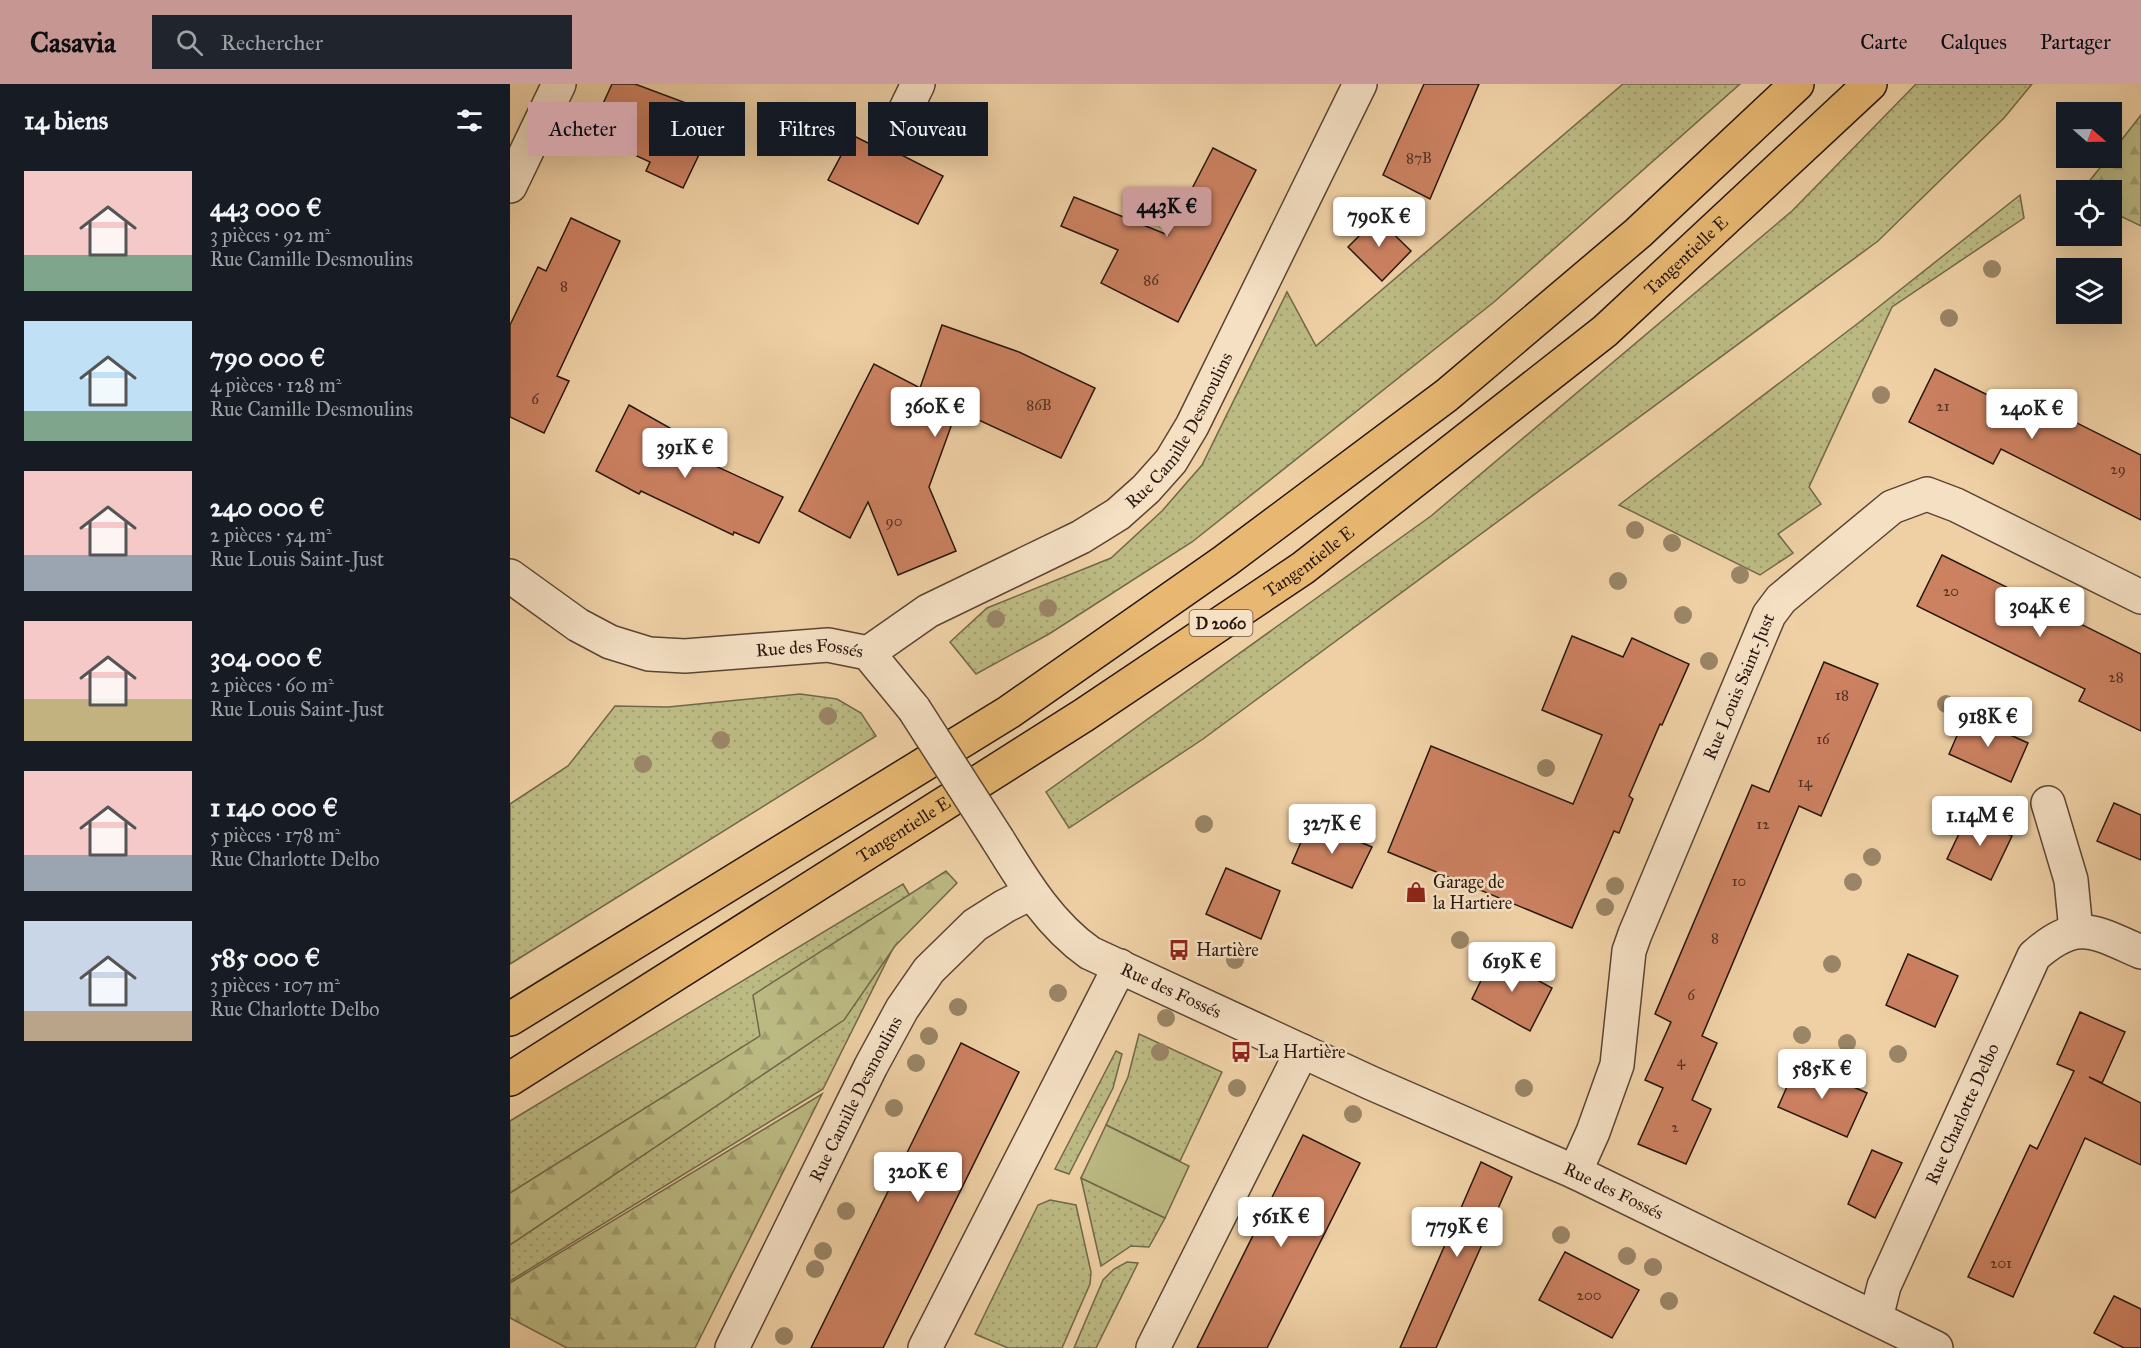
<!DOCTYPE html>
<html lang="fr">
<head>
<meta charset="utf-8">
<style>
  body { margin:0; font-family:"IM FELL Great Primer",serif; background:#20242c; color:#f1f3f6; height:100vh; display:flex; flex-direction:column; font-size:22px; white-space:nowrap }
  * { box-sizing:border-box; margin:0 }
  p { font-size:20px; color:#9ea1a6 }
  .icon { flex:none; width:33px; height:33px; fill:none; stroke:currentColor; stroke-width:2; stroke-linecap:round; stroke-linejoin:round }
  .map { position:relative; flex:1; overflow:hidden }
  .drawer { display:flex; flex-direction:column; background:#171b24; width:510px }
  .drawer>* { flex:none }
  .banner { position:absolute; left:18px; top:18px; width:570px; height:54px; display:flex; gap:12px }
  .needle { width:39px; rotate:110deg }
  .fabs { position:absolute; left:1546px; top:18px; display:grid; gap:12px }
  .fabs a { display:grid; place-items:center; width:66px; height:66px; border-radius:0px; background:#171b24; box-shadow:0 6px 24px #0002; font-size:30px }
  .price { position:absolute; translate:-50% -51px; padding:0 14px; border-radius:6px; background:#fff; color:#222; font-size:20px; line-height:39px; filter:drop-shadow(0 2px 3px #0008) }
  .price::after { content:''; position:absolute; left:50%; top:36px; width:18px; height:14px; margin-left:-9px; background:inherit; clip-path:polygon(0 0,100% 0,50% 100%) }
  .price.active { background:#c59692; color:#111 }
  ul { padding:0; list-style:none }
  li { display:flex; align-items:center; gap:18px; height:150px; padding:0 24px }
  li span { display:grid; place-items:center; flex:none; width:168px; height:120px; border-radius:0px; color:#555 }
  li>.icon { margin-inline-start:auto }
  span .icon { width:72px; height:72px; fill:#fffc; stroke-width:1 }
  li b { font-size:26px }
  h2 { display:flex; justify-content:space-between; align-items:center; height:72px; padding:0 24px; font-size:26px }
  .tag { padding:0 21px; border-radius:0px; background:#171b24; box-shadow:0 6px 24px #0002; font-size:21px; line-height:54px }
  .tag.active { background:#c59692; color:#111 }
  header { display:flex; align-items:center; gap:36px; box-sizing:border-box; height:84px; padding:0 30px; background:#c59692; color:#111 }
  header strong { font-size:28px }
  nav { display:flex; gap:33px; margin-inline-start:auto; font-size:21px }
  .search { width:420px; height:54px; background:#20242c; display:flex; align-items:center; gap:15px; box-sizing:border-box; padding:0 21px; border-radius:0px; color:#9ea1a6; font-size:22px }
  main { display:flex; flex:1; min-height:0 }
  .map>svg:first-child { display:block }
  .grass { fill:url(#grass-dots); stroke:#726849; stroke-width:1.5 }
  .forest { fill:url(#forest-firs); stroke:#726849; stroke-width:1.5 }
  .park { fill:#bcba83; stroke:#726849; stroke-width:1.5 }
  .building { fill:#cc8161; stroke:#28170f; stroke-width:1.5 }
  .lines { fill:none; stroke-linecap:round; stroke-linejoin:round }
  .minor-casing { stroke:#5a4534; stroke-width:36 }
  .primary-casing { stroke:#28170f; stroke-width:36 }
  .minor { stroke:#f5e0c4; stroke-width:33 }
  .primary { stroke:#e8b872; stroke-width:33 }
  .minor-bridge-casing { stroke:#5a4534; stroke-width:36; stroke-linecap:butt }
  .minor-bridge { stroke:#f5e0c4; stroke-width:33 }
  .tree { fill:#9a8566 }
  .labels { text-anchor:middle; stroke-width:5; stroke-linejoin:round; paint-order:stroke }
  .number-label { font-size:15px; fill:#513224 }
  .shield { fill:#f5e0c4; stroke:#665345; stroke-width:1.5 }
  .shield-label { font-size:16px; font-weight:bold; fill:#28170f }
  .street-label { font-size:18px; fill:#28170f; stroke:#f5e0c4 }
  .poi-label { font-size:18px; fill:#28170f; stroke:#f5e0c4; text-anchor:start }
</style>
</head>
<body>
<header>
<strong>Casavia</strong>
<div class="search"><svg class="icon" aria-label="search" viewBox="0 0 24 24"><circle cx="10" cy="10" r="6"/><path d="M15 15l6 6"/></svg>Rechercher</div>
<nav><a>Carte</a><a>Calques</a><a>Partager</a></nav>
</header>
<main>
<section class="drawer">
<h2>14 biens<svg class="icon" aria-label="filters" viewBox="0 0 24 24"><path d="M4 7h16M4 17h16"/><circle cx="9" cy="7" r="2"/><circle cx="15" cy="17" r="2"/></svg></h2>
<ul>
<li><span style="background:linear-gradient(#f6c9c9 70%,#7fa58c 0)"><svg class="icon" aria-label="home" viewBox="0 0 24 24"><path d="M3 11l9-7 9 7M6 9v11h12V9"/></svg></span><div><b>443 000 €</b><p>3 pièces · 92 m²</p><p>Rue Camille Desmoulins</p></div></li>
<li><span style="background:linear-gradient(#bfe0f5 75%,#7fa58c 0)"><svg class="icon" aria-label="home" viewBox="0 0 24 24"><path d="M3 11l9-7 9 7M6 9v11h12V9"/></svg></span><div><b>790 000 €</b><p>4 pièces · 128 m²</p><p>Rue Camille Desmoulins</p></div></li>
<li><span style="background:linear-gradient(#f6c9c9 70%,#9aa5b1 0)"><svg class="icon" aria-label="home" viewBox="0 0 24 24"><path d="M3 11l9-7 9 7M6 9v11h12V9"/></svg></span><div><b>240 000 €</b><p>2 pièces · 54 m²</p><p>Rue Louis Saint-Just</p></div></li>
<li><span style="background:linear-gradient(#f6c9c9 65%,#c2b280 0)"><svg class="icon" aria-label="home" viewBox="0 0 24 24"><path d="M3 11l9-7 9 7M6 9v11h12V9"/></svg></span><div><b>304 000 €</b><p>2 pièces · 60 m²</p><p>Rue Louis Saint-Just</p></div></li>
<li><span style="background:linear-gradient(#f6c9c9 70%,#9aa5b1 0)"><svg class="icon" aria-label="home" viewBox="0 0 24 24"><path d="M3 11l9-7 9 7M6 9v11h12V9"/></svg></span><div><b>1 140 000 €</b><p>5 pièces · 178 m²</p><p>Rue Charlotte Delbo</p></div></li>
<li><span style="background:linear-gradient(#c9d6e8 75%,#b9a48a 0)"><svg class="icon" aria-label="home" viewBox="0 0 24 24"><path d="M3 11l9-7 9 7M6 9v11h12V9"/></svg></span><div><b>585 000 €</b><p>3 pièces · 107 m²</p><p>Rue Charlotte Delbo</p></div></li>
</ul>
</section>
<div class="map">
<svg width="1631" height="1264" viewBox="0 0 1631 1264">
  <defs>
    <pattern id="grass-dots" width="8" height="8" patternUnits="userSpaceOnUse" patternTransform="scale(1.5)"><rect width="8" height="8" fill="#bcba83"/><path d="M2 2h.1M6 6h.1" fill="none" stroke="#a29f70" stroke-width="1.8" stroke-linecap="round"/></pattern>
    <pattern id="forest-firs" width="22" height="20" patternUnits="userSpaceOnUse" patternTransform="scale(1.5)"><rect width="22" height="20" fill="#bcba83"/><path d="M5 1l3.5 6h-7zM16 11l3.5 6h-7z" fill="#a29f70"/></pattern>
  </defs>
  <rect width="100%" height="100%" fill="#efd0a5"/>
  <filter id="stains"><feTurbulence type="fractalNoise" baseFrequency=".00333" numOctaves="4"/><feColorMatrix values="0 0 0 0 .2 0 0 0 0 .09 0 0 0 0 .02 0 0 0 .5 -.17"/></filter>
  <radialGradient id="worn" r=".72"><stop offset=".6" stop-color="#630" stop-opacity="0"/><stop offset="1" stop-color="#630" stop-opacity=".3"/></radialGradient>
  <g class="grass">
    <polygon points="1113,0 1230,0 984,218 682,458 539,550 466,590 440,558 477,524 601,474 652,427 692,381 777,208 806,262"/>
    <polygon points="1406,0 1522,0 1494,34 1368,157 693,655 559,744 536,708 921,432 1282,127"/>
    <polygon points="1510,111 1514,134 1382,223 1299,403 1311,420 1268,450 1283,469 1250,491 1109,421 1347,240"/>
    <polygon points="290,610 327,615 351,629 366,652 0,880 0,720 58,682 105,622 158,623"/>
    <polygon points="393,800 405,820 313,1005 0,1197 0,1037"/>
    <polygon points="629,950 712,988 670,1077 596,1041 618,993"/>
    <polygon points="606,967 612,970 603,1004 559,1090 545,1085"/>
    <polygon points="571,1094 655,1134 639,1163 621,1162 591,1182"/>
    <polygon points="540,1116 566,1121 581,1188 580,1200 552,1264 498,1264 465,1250 528,1121"/>
    <polygon points="617,1178 628,1179 586,1264 564,1264 593,1196 604,1185"/>
  </g>
  <g class="forest">
    <polygon points="1631,31 1631,142 1602,128 1602,106 1572,106 1598,74 1602,74 1602,68"/>
    <polygon points="436,787 447,799 385,862 334,936 0,1161 0,1109 250,952 243,911"/>
    <polygon points="312,1010 185,1264 57,1264 0,1234 0,1199"/>
  </g>
  <polygon class="park" points="596,1041 679,1082 655,1134 571,1094"/>
  <g class="building">
    <polygon points="102,0 125,0 208,31 173,104 136,87 140,78 110,64 112,58 82,44"/>
    <polygon points="914,0 969,0 920,115 873,91"/>
    <polygon points="342,51 362,61 364,57 433,92 408,140 318,96"/>
    <polygon points="703,64 746,86 668,238 591,199 608,166 551,142 564,113 658,151"/>
    <polygon points="862,129 901,167 872,197 838,163 853,148"/>
    <polygon points="61,134 110,157 47,292 59,297 34,349 0,333 0,241 28,183 36,187"/>
    <polygon points="432,241 509,268 585,304 551,374 447,326 419,403 446,467 388,491 358,418 340,454 289,427 364,280 410,304"/>
    <polygon points="1425,285 1510,327 1517,314 1631,371 1631,436 1491,365 1483,380 1399,338"/>
    <polygon points="119,321 160,344 153,358 273,413 249,459 224,448 223,451 131,407 129,410 86,387"/>
    <polygon points="1432,471 1631,570 1631,647 1569,617 1575,605 1407,522"/>
    <polygon points="1062,552 1113,573 1122,554 1179,580 1152,641 1150,640 1119,712 1123,715 1109,749 1104,747 1062,844 878,768 921,662 1063,720 1092,651 1032,626"/>
    <polygon points="1314,578 1368,600 1311,732 1289,722 1192,952 1207,959 1182,1016 1201,1025 1176,1080 1128,1060 1153,1004 1135,996 1161,938 1145,930 1242,701 1259,708"/>
    <polygon points="1456,631 1518,659 1501,698 1439,670"/>
    <polygon points="1604,719 1631,731 1631,776 1587,757"/>
    <polygon points="1458,731 1502,752 1481,796 1437,775"/>
    <polygon points="800,737 862,763 842,804 782,779"/>
    <polygon points="716,784 770,807 751,855 696,830"/>
    <polygon points="1398,870 1448,892 1425,943 1376,921"/>
    <polygon points="983,872 1042,904 1020,947 962,915"/>
    <polygon points="1570,928 1615,948 1592,999 1579,993 1631,1019 1631,1081 1575,1054 1503,1213 1458,1193 1520,1061 1527,1065 1564,987 1547,980"/>
    <polygon points="451,959 509,988 373,1264 301,1264"/>
    <polygon points="1288,978 1357,1009 1337,1053 1268,1023"/>
    <polygon points="793,1051 850,1079 757,1264 687,1264"/>
    <polygon points="1362,1066 1392,1079 1365,1134 1338,1120"/>
    <polygon points="971,1078 1002,1093 926,1264 890,1264"/>
    <polygon points="1055,1168 1129,1206 1102,1254 1029,1216"/>
    <polygon points="1604,1212 1631,1225 1631,1264 1614,1264 1584,1249"/>
  </g>
  <g class="lines">
    <defs>
      <g id="minor">
        <polyline points="392,33 408,0"/>
        <polyline points="0,102 49,0"/>
        <path id="s1" d="M0,492L68,541L100,558L139,570L175,572L318,561L358,569L404,625"/>
        <path id="s2" d="M358,569L418,527L571,453L608,430L636,405L661,377L682,342L850,0"/>
        <polyline points="1538,719 1561,796 1566,847"/>
        <path id="s3" d="M488,756C514,798 539,840 580,869L861,999L1065,1088L1426,1264"/>
        <path id="s4" d="M1065,1088L1083,1048L1107,981L1119,867L1125,850L1259,531L1271,515L1382,423L1417,410L1446,421L1631,513"/>
        <path id="s5" d="M1366,1234L1374,1202L1524,872C1567,834 1583,847 1631,868"/>
        <path id="s6" d="M222,1264L361,982L392,925L419,886L465,841L495,822L521,809"/>
        <polyline points="415,1264 610,882"/>
        <polyline points="643,1264 792,967"/>
      </g>
      <g id="primary">
        <polyline points="0,935 499,628 715,477 937,311 1128,149 1287,0"/>
        <path id="s7" d="M0,995L574,631L793,484L1095,247L1360,0"/>
      </g>
    </defs>
    <use href="#minor" class="minor-casing"/>
    <use href="#primary" class="primary-casing"/>
    <use href="#minor" class="minor"/>
    <use href="#primary" class="primary"/>
    <defs>
      <polyline id="minor-bridge" points="404,625 488,756"/>
    </defs>
    <use href="#minor-bridge" class="minor-bridge-casing"/>
    <use href="#minor-bridge" class="minor-bridge"/>
  </g>
  <g class="tree">
    <circle cx="1482" cy="185" r="9"/>
    <circle cx="1439" cy="234" r="9"/>
    <circle cx="1371" cy="311" r="9"/>
    <circle cx="1125" cy="446" r="9"/>
    <circle cx="1162" cy="459" r="9"/>
    <circle cx="1230" cy="491" r="9"/>
    <circle cx="1108" cy="497" r="9"/>
    <circle cx="538" cy="524" r="9"/>
    <circle cx="1173" cy="531" r="9"/>
    <circle cx="486" cy="535" r="9"/>
    <circle cx="1199" cy="577" r="9"/>
    <circle cx="1436" cy="620" r="9"/>
    <circle cx="318" cy="632" r="9"/>
    <circle cx="211" cy="656" r="9"/>
    <circle cx="133" cy="680" r="9"/>
    <circle cx="1036" cy="684" r="9"/>
    <circle cx="694" cy="740" r="9"/>
    <circle cx="1362" cy="773" r="9"/>
    <circle cx="1343" cy="798" r="9"/>
    <circle cx="1105" cy="802" r="9"/>
    <circle cx="1095" cy="823" r="9"/>
    <circle cx="950" cy="856" r="9"/>
    <circle cx="725" cy="876" r="9"/>
    <circle cx="1322" cy="880" r="9"/>
    <circle cx="548" cy="909" r="9"/>
    <circle cx="448" cy="923" r="9"/>
    <circle cx="656" cy="934" r="9"/>
    <circle cx="1292" cy="951" r="9"/>
    <circle cx="419" cy="952" r="9"/>
    <circle cx="1337" cy="959" r="9"/>
    <circle cx="650" cy="968" r="9"/>
    <circle cx="1388" cy="970" r="9"/>
    <circle cx="406" cy="979" r="9"/>
    <circle cx="727" cy="1004" r="9"/>
    <circle cx="1014" cy="1004" r="9"/>
    <circle cx="384" cy="1024" r="9"/>
    <circle cx="843" cy="1030" r="9"/>
    <circle cx="336" cy="1127" r="9"/>
    <circle cx="1051" cy="1151" r="9"/>
    <circle cx="313" cy="1167" r="9"/>
    <circle cx="1117" cy="1172" r="9"/>
    <circle cx="1143" cy="1183" r="9"/>
    <circle cx="305" cy="1185" r="9"/>
    <circle cx="1159" cy="1217" r="9"/>
    <circle cx="274" cy="1252" r="9"/>
  </g>
  <defs>
    <symbol id="shop-bare" viewBox="-9 -9 18 18"><path d="M-5-2.5h2.3a2.7 3.5 0 0 1 5.4 0H5L5.5 6h-11ZM-1.5-2.5h3a1.5 2.3 0 0 0-3 0Z" fill="#8f2418" stroke="#f5e0c4" stroke-width="2.5" paint-order="stroke"/></symbol>
    <symbol id="bus-bare" viewBox="-9 -9 18 18"><path d="M-5-6H5V4H4V6H2V4H-2V6H-4V4H-5ZM-3.5-4V0h7V-4ZM-3.5 1.2v1.5H-2V1.2ZM2 1.2v1.5H3.5V1.2Z" fill="#8f2418" stroke="#f5e0c4" stroke-width="2.5" paint-order="stroke"/></symbol>
  </defs>
  <g fill-rule="evenodd">
    <use href="#shop-bare" x="891" y="793" width="30" height="30"/>
    <use href="#bus-bare" x="654" y="851" width="30" height="30"/>
    <use href="#bus-bare" x="716" y="953" width="30" height="30"/>
  </g>
  <g class="labels">
    <g class="number-label">
      <text x="909" y="79">87B</text>
      <text x="641" y="201">86</text>
      <text x="54" y="207">8</text>
      <text x="25" y="320">6</text>
      <text x="529" y="326">86B</text>
      <text x="1433" y="327">21</text>
      <text x="1608" y="390">29</text>
      <text x="384" y="442">90</text>
      <text x="1441" y="512">20</text>
      <text x="1606" y="598">28</text>
      <text x="1332" y="616">18</text>
      <text x="1313" y="660">16</text>
      <text x="1295" y="703">14</text>
      <text x="1253" y="745">12</text>
      <text x="1229" y="802">10</text>
      <text x="1205" y="859">8</text>
      <text x="1181" y="916">6</text>
      <text x="1171" y="982">4</text>
      <text x="1165" y="1048">2</text>
      <text x="1491" y="1184">201</text>
      <text x="1079" y="1216">200</text>
    </g>
    <rect class="shield" x="679.5" y="526" width="63" height="26" rx="4.5"/>
    <g class="shield-label">
      <text x="711" y="545">D 2060</text>
    </g>
    <g class="street-label">
      <text dy="6" stroke="none"><textPath href="#s7" startOffset="1438">Tangentielle E</textPath></text>
      <text dy="6" stroke="none"><textPath href="#s2" startOffset="392">Rue Camille Desmoulins</textPath></text>
      <text dy="6" stroke="none"><textPath href="#s7" startOffset="952">Tangentielle E</textPath></text>
      <text dy="6" stroke="none"><textPath href="#s1" startOffset="322">Rue des Fossés</textPath></text>
      <text dy="6" stroke="none"><textPath href="#s4" startOffset="516">Rue Louis Saint-Just</textPath></text>
      <text dy="6" stroke="none"><textPath href="#s7" startOffset="466">Tangentielle E</textPath></text>
      <text dy="6" stroke="none"><textPath href="#s3" startOffset="236">Rue des Fossés</textPath></text>
      <text dy="6" stroke="none"><textPath href="#s6" startOffset="278">Rue Camille Desmoulins</textPath></text>
      <text dy="6" stroke="none"><textPath href="#s5" startOffset="222">Rue Charlotte Delbo</textPath></text>
      <text dy="6" stroke="none"><textPath href="#s3" startOffset="722">Rue des Fossés</textPath></text>
    </g>
    <g class="poi-label">
      <text x="923" y="804">Garage de<tspan x="923" dy="21">la Hartiere</tspan></text>
      <text x="686" y="872">Hartière</text>
      <text x="748" y="974">La Hartière</text>
    </g>
  </g>
  <rect width="100%" height="100%" filter="url(#stains)"/>
  <rect width="100%" height="100%" fill="url(#worn)"/>
</svg>
<div class="fabs">
<a><svg class="needle" viewBox="-14 -14 28 28"><path d="M0-13l5 13h-10z" fill="#e53935"/><path d="M0 13l5-13h-10z" fill="#9ea1a6"/></svg></a>
<a><svg class="icon" aria-label="locate" viewBox="0 0 24 24"><circle cx="12" cy="12" r="6"/><path d="M12 2v4M12 18v4M2 12h4M18 12h4"/></svg></a>
<a><svg class="icon" aria-label="layers" viewBox="0 0 24 24"><path d="M12 4l9 5-9 5-9-5zM3 14l9 5 9-5"/></svg></a>
</div>
<b class="price active" style="left:657px;top:154px">443K €</b>
<b class="price" style="left:869px;top:164px">790K €</b>
<b class="price" style="left:425px;top:354px">360K €</b>
<b class="price" style="left:1522px;top:356px">240K €</b>
<b class="price" style="left:175px;top:395px">391K €</b>
<b class="price" style="left:1530px;top:554px">304K €</b>
<b class="price" style="left:1478px;top:664px">918K €</b>
<b class="price" style="left:1470px;top:763px">1.14M €</b>
<b class="price" style="left:822px;top:771px">327K €</b>
<b class="price" style="left:1002px;top:909px">619K €</b>
<b class="price" style="left:1312px;top:1016px">585K €</b>
<b class="price" style="left:408px;top:1119px">320K €</b>
<b class="price" style="left:771px;top:1164px">561K €</b>
<b class="price" style="left:947px;top:1174px">779K €</b>
<div class="banner">
<a class="tag active">Acheter</a>
<a class="tag">Louer</a>
<a class="tag">Filtres</a>
<a class="tag">Nouveau</a>
</div>
</div>
</main>
</body>
</html>
